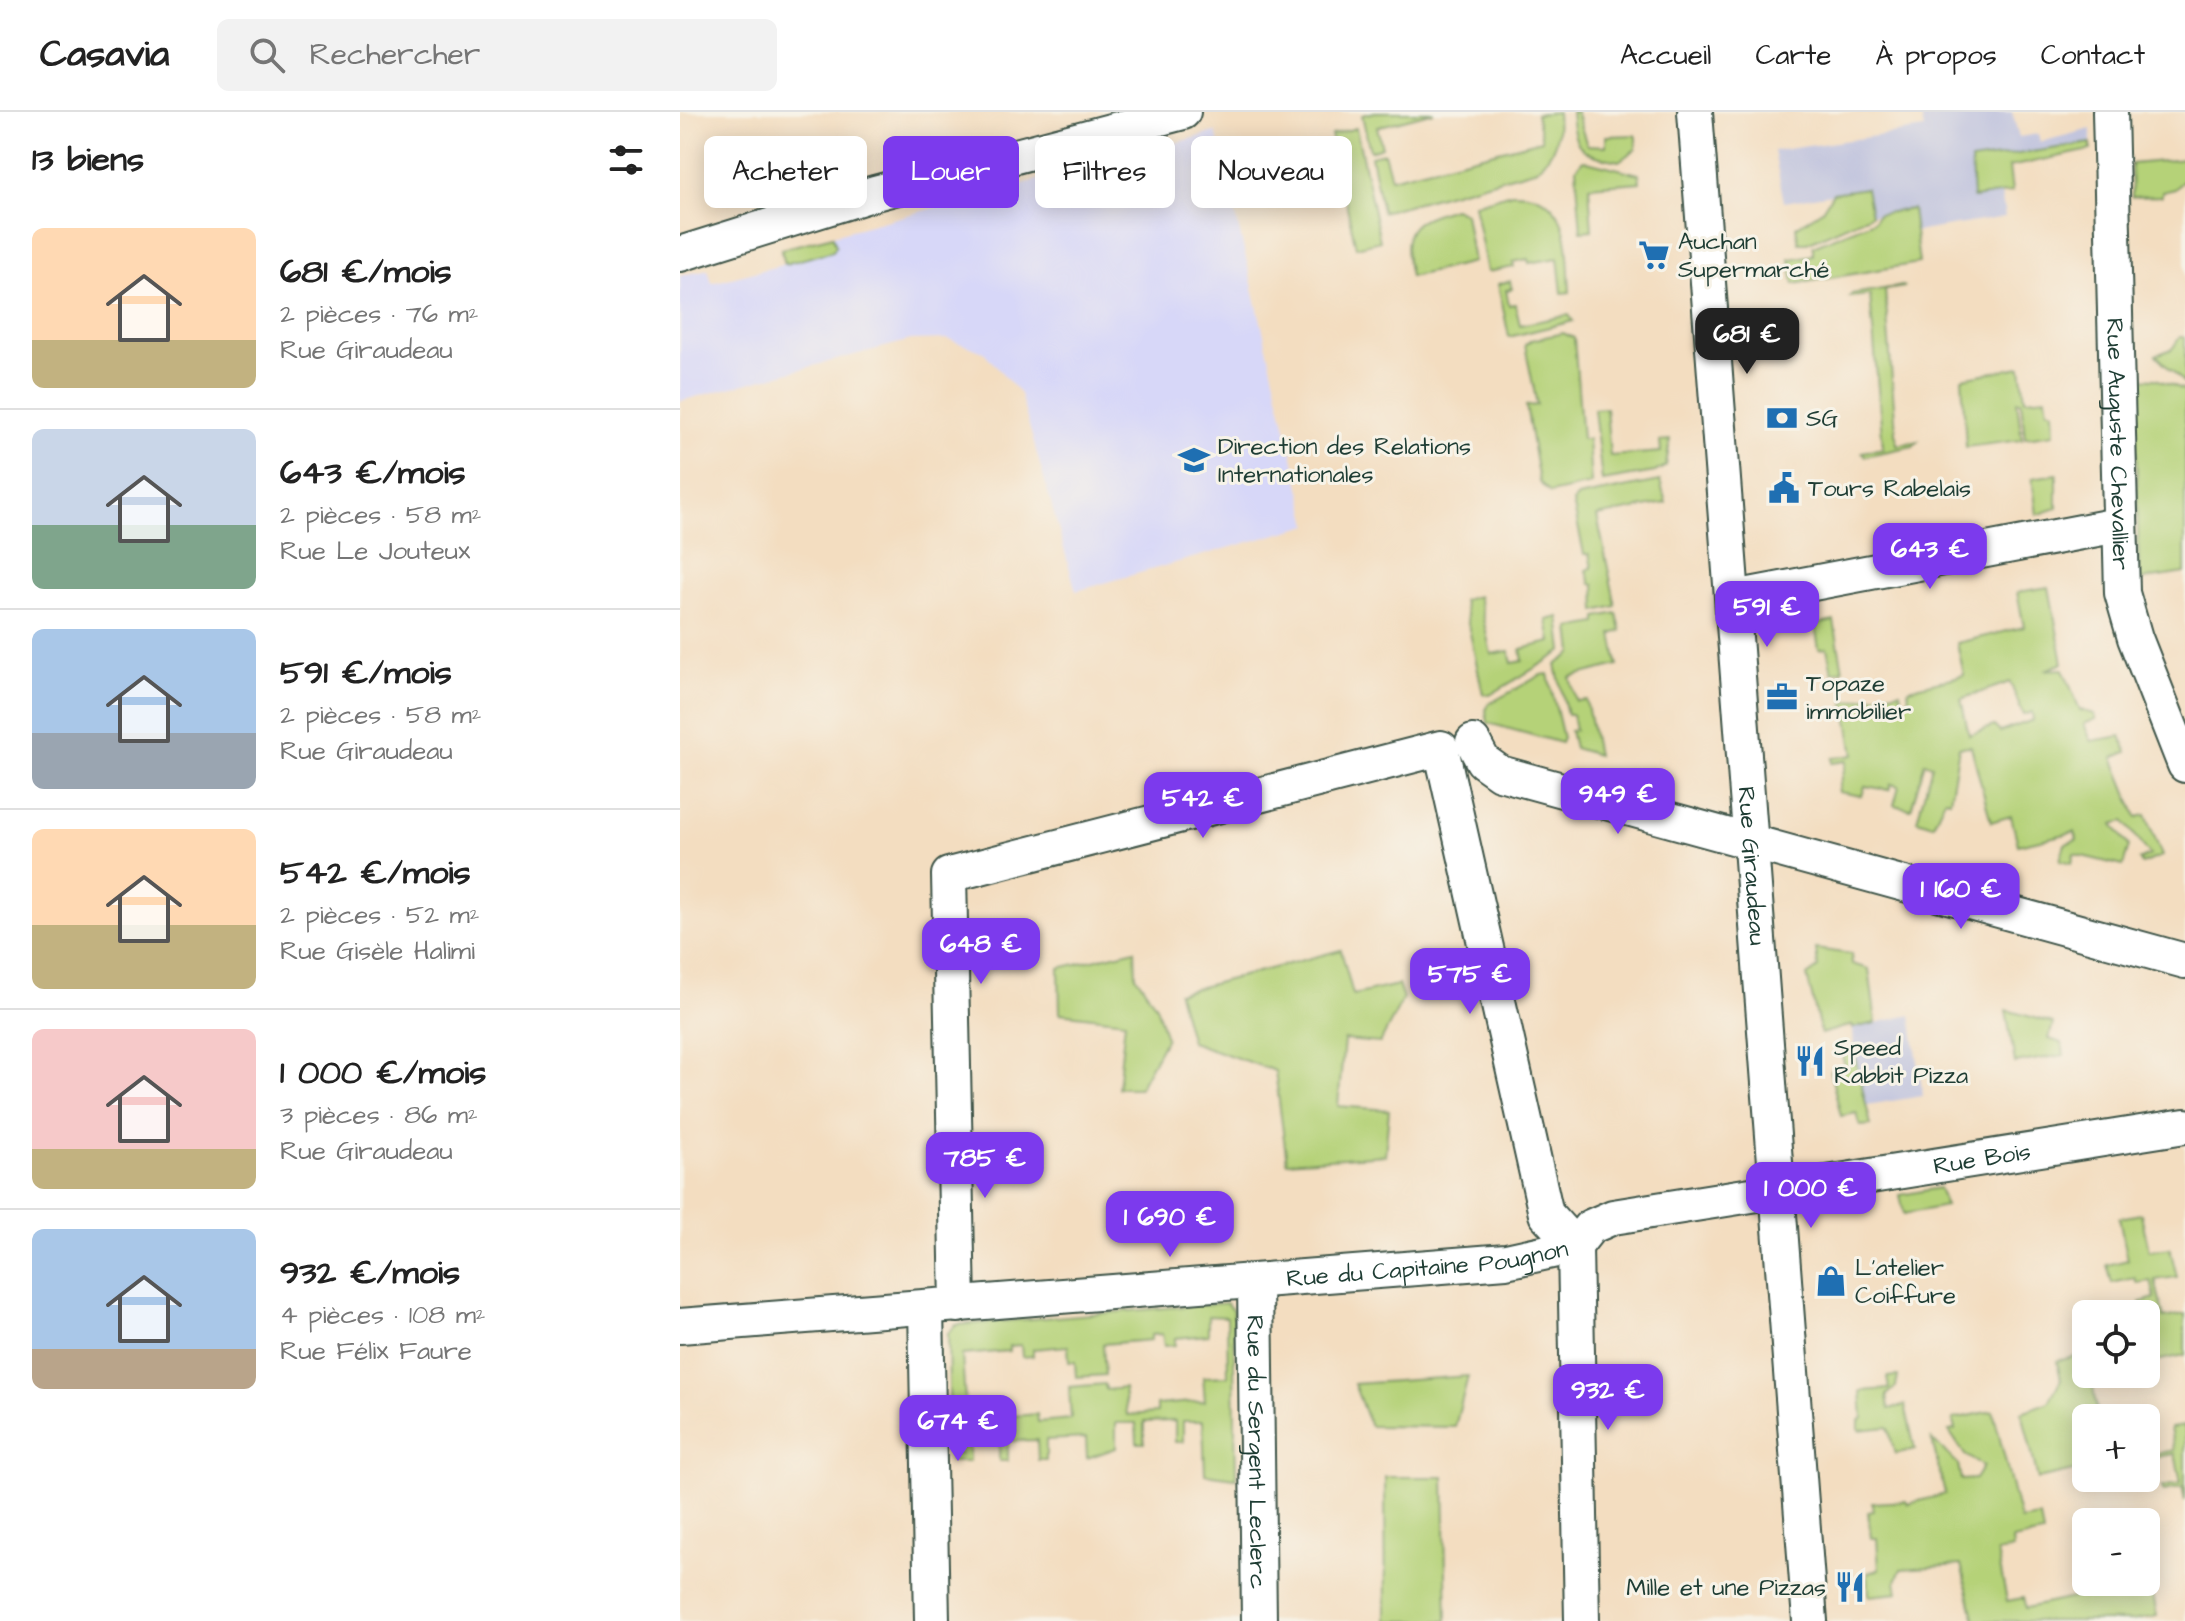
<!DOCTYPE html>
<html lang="fr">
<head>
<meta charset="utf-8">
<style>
  body { margin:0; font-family:"Architects Daughter",sans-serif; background:#f2f2f2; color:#222; height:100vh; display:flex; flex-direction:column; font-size:30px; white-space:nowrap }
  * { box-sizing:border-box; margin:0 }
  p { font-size:26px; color:#767676 }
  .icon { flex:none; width:44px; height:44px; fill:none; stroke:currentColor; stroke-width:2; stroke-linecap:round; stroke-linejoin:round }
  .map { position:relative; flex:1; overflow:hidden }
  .drawer { display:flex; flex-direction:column; background:#fff; width:680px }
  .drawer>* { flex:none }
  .hud { position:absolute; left:24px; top:24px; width:760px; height:72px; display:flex; gap:16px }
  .fabs { position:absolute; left:1392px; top:1188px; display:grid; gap:16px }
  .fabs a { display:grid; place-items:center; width:88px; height:88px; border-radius:12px; background:#fff; box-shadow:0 4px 20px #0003; font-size:40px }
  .price { position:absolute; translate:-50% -68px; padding:0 18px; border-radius:16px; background:#7c3aed; color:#fff; font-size:26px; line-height:52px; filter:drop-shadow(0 2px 4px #0008) }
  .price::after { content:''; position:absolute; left:50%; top:48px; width:24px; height:18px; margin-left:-12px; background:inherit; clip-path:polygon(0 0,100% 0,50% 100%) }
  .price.on { background:#222; color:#fff }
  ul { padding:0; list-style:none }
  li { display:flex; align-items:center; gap:24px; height:200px; padding:0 32px }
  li+li { border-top:2px solid #e0e0e0 }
  li span { display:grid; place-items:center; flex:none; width:224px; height:160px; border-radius:12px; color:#555 }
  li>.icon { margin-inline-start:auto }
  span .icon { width:96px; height:96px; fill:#fffc; stroke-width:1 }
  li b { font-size:34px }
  h2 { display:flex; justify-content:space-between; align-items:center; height:96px; padding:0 32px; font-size:34px }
  .pill { padding:0 28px; border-radius:12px; background:#fff; box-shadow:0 4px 20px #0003; font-size:28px; line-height:72px }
  .pill.on { background:#7c3aed; color:#fff }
  header { display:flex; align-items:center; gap:48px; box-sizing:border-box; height:112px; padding:0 40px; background:#fff; border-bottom:2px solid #e0e0e0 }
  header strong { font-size:38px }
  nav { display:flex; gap:44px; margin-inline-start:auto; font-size:28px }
  .search { width:560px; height:72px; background:#f2f2f2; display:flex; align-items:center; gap:20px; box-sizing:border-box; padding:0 28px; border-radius:12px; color:#767676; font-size:30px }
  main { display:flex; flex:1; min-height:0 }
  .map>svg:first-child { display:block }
  .built { fill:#d7d7f8 }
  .industrial { fill:#bfc2dd }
  .green { fill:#b5d278; stroke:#6a8856; stroke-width:2; fill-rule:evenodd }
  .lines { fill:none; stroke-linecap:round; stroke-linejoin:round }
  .minor-casing { stroke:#3f5549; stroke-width:38 }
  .minor { stroke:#fff; stroke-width:34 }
  .labels { text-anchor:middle; stroke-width:6; stroke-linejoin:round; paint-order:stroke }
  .poi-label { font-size:24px; fill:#1f3d34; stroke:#f7f3e8; text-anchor:start }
  .street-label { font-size:24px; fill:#1f3d34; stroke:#f7f3e8 }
</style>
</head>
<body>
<header>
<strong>Casavia</strong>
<div class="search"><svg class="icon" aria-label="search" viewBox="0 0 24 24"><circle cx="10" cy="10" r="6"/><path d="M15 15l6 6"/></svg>Rechercher</div>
<nav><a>Accueil</a><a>Carte</a><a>À propos</a><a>Contact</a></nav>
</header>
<main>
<section class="drawer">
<h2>13 biens<svg class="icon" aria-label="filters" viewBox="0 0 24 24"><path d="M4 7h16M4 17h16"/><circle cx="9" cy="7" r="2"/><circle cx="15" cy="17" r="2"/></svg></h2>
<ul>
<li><span style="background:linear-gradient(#ffd9b3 70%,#c2b280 0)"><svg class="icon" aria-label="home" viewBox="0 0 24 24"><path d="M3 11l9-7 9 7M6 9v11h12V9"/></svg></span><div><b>681 €/mois</b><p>2 pièces · 76 m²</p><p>Rue Giraudeau</p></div></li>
<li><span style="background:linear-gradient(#c9d6e8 60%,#7fa58c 0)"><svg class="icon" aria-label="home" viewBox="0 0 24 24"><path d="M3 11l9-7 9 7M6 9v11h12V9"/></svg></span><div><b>643 €/mois</b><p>2 pièces · 58 m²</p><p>Rue Le Jouteux</p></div></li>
<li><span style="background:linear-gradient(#a9c7e8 65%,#9aa5b1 0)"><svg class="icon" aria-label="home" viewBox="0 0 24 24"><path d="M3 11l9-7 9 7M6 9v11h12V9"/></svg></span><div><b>591 €/mois</b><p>2 pièces · 58 m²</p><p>Rue Giraudeau</p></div></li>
<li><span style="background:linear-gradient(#ffd9b3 60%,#c2b280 0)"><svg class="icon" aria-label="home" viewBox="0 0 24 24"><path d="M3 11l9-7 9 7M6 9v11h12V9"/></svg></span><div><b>542 €/mois</b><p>2 pièces · 52 m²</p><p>Rue Gisèle Halimi</p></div></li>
<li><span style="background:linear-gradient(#f6c9c9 75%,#c2b280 0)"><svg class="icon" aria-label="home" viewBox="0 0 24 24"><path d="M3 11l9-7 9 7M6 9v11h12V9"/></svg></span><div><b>1 000 €/mois</b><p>3 pièces · 86 m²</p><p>Rue Giraudeau</p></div></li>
<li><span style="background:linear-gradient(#a9c7e8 75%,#b9a48a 0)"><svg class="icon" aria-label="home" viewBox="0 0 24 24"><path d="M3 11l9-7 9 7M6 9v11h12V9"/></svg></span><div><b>932 €/mois</b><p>4 pièces · 108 m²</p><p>Rue Félix Faure</p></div></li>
</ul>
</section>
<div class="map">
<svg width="1505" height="1509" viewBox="0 0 1505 1509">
  <rect width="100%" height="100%" fill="#f7f3e8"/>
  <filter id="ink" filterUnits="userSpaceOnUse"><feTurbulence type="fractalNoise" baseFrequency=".0125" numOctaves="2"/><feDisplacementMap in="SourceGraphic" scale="16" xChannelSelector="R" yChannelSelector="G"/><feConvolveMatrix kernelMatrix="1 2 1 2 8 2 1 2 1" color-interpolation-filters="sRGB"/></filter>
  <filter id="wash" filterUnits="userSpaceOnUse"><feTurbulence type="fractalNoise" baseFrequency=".006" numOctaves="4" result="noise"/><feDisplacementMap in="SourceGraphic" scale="32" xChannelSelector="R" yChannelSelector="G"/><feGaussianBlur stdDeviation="1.8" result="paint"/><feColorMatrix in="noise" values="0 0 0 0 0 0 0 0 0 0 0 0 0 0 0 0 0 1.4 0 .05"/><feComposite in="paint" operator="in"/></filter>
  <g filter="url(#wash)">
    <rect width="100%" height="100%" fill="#f3ddc0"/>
    <polygon class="built" points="536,20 629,413 396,479 340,282 304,240 268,227 231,228 0,289 0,164 28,157 32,171 102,153 105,151 101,137"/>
    <g class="industrial">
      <polygon points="1240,0 1332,0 1339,25 1358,22 1360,30 1411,17 1411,31 1291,49 1293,86 1321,81 1325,105 1235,120 1231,97 1191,103 1186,76 1104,90 1094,39 1244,17"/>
      <polygon points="1231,903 1243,984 1187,993 1174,941 1173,916"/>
    </g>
    <g class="green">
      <polygon points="695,0 754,0 697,15 702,35 690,39 682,3"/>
      <path d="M877,0C879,26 876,42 854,58L702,100L691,44L704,41L711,66L862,28L856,2Z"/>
      <path d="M891,0H896L907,33L926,34V24L956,23V37L939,49C901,42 894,38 891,0Z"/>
      <polygon points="676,16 700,129 676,135 651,23"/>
      <polygon points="1411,31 1411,38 1329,55 1332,80 1293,86 1291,49"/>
      <polygon points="1505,47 1505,66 1495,77 1482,80 1482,84 1452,85 1451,52"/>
      <polygon points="903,48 959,62 960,70 909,74 912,118 901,119 896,56"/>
      <polygon points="1186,76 1191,103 1127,131 1119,131 1116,115 1142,98 1153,81"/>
      <path d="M832,81C893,79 887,136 890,180L882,181L878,146L849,151L848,147L833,150L834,155L807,160L794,92Z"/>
      <path d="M774,96L785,101L793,150L730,165C720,117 728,109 774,96Z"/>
      <polygon points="1232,97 1239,151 1114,172 1110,147 1133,143 1133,134 1194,109 1198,102"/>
      <polygon points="153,124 156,134 153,139 105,152 101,137"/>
      <polygon points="830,169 832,177 826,178 829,193 835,192 840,213 889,203 893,209 829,225 818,172"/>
      <polygon points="1222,174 1225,175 1205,178 1217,333 1238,329 1233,334 1185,344 1182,340 1203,336 1190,183 1170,185 1172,182"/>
      <polygon points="883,221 894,226 902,327 908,327 911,372 870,381 859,370 846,294 857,293 845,233 851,228"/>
      <polygon points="1500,225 1505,225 1505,272 1476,243 1492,237"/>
      <polygon points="1341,255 1345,287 1366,285 1368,298 1373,298 1374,322 1345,326 1341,289 1337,289 1342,328 1286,335 1282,266"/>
      <polygon points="1455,266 1476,267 1505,278 1505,461 1459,468"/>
      <polygon points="926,296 930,344 981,340 980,329 990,328 986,354 975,360 922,369 914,297"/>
      <polygon points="1377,362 1377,396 1357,403 1352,366"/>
      <polygon points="980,369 986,391 917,404 936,494 916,499 915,473 911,472 907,458 912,456 909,442 904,442 893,390 898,385"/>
      <path d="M1369,475L1383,551L1365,558L1383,557L1400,598L1415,602L1416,607L1404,612L1411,629L1441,624L1447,640L1433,646L1457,705L1466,703L1482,744L1462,752L1459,748L1470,743L1444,709L1433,712L1449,734L1443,754L1394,742L1392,751L1380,748L1385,732L1397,728L1395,720L1338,733L1331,704L1311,710L1291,634L1279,635L1270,688L1265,687L1253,713L1237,708L1252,653L1245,650L1231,697L1214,693L1219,674L1211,672L1209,678L1185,674L1182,684L1158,680L1167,649L1152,651V646L1174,643L1165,590L1220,579L1222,589L1229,588L1228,577L1284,563L1277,531L1344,515L1337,480ZM1330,570L1343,603L1352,600L1353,608L1320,620L1314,614L1289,623L1281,587Z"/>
      <polygon points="798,484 811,542 829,539 832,551 843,549 841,537 871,530 867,508 879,505 883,539 810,583 803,582 783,488"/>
      <polygon points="937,501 941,519 932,522 938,553 890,565 896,589 906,588 917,643 894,636 890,619 895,618 892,603 887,603 876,553 893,541 890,516 917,511 917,505"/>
      <polygon points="1154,509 1163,558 1152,560 1147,536 1139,537 1135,513"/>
      <polygon points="868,562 883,626 881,631 808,611 806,598 809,592 861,563"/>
      <polygon points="1136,837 1171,842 1172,852 1189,857 1196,911 1173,916 1172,913 1141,922 1127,864 1138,856"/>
      <polygon points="455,838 456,864 476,894 486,926 459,976 438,976 445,909 380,901 379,856"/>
      <polygon points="661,838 673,883 718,873 723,887 700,931 664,928 658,994 709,998 705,1043 607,1050 595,959 511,930 498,881"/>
      <polygon points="1326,898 1373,911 1369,927 1382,931 1384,943 1335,951"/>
      <polygon points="1174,941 1191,1013 1180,1014 1177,1001 1161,1004 1150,959 1165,955 1162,943"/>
      <polygon points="1259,1076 1266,1094 1224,1102 1220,1083"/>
      <polygon points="1461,1102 1469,1139 1490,1136 1497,1165 1475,1168 1484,1206 1505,1202 1505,1243 1466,1251 1466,1242 1473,1240 1461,1190 1475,1186 1471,1169 1457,1171 1455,1166 1432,1171 1427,1153 1448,1148 1439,1106"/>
      <path d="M546,1191L553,1199L556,1366L525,1362L523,1309H503V1330H495V1309L464,1310V1331H457L456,1311H436V1336L407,1346L406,1326L366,1328V1348H358L357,1328L328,1329V1349H319V1329H289V1350H270V1342H280V1328H270L268,1221L276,1213ZM528,1204L547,1205L548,1264L523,1265L525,1289L477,1293V1301L447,1303L444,1276L426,1278L425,1272L389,1275L391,1307L358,1310L357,1302L334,1304V1311L304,1314L302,1289L285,1290L282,1243L329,1239V1234L341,1233L342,1245L353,1244V1237L388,1234L389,1250H395L396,1265L425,1263L423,1232L471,1228V1223L482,1222L484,1234L495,1233V1226L528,1223Z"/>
      <polygon points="1406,1242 1406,1262 1411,1262 1418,1306 1406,1306 1406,1345 1400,1347 1402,1357 1358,1367 1342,1300 1369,1290 1381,1267 1377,1249"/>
      <polygon points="788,1264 775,1315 690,1314 674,1272"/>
      <polygon points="1218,1264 1216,1275 1207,1283 1209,1297 1225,1293 1235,1337 1215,1342 1208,1315 1179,1318 1179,1309 1183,1306 1181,1279 1209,1277 1207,1265"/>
      <polygon points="1313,1299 1340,1408 1360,1405 1363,1422 1332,1428 1333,1437 1317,1440 1327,1489 1343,1486 1346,1496 1420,1480 1419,1471 1466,1470 1468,1457 1477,1504 1452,1509 1295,1509 1281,1453 1221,1457 1216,1469 1218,1481 1189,1484 1188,1460 1199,1458 1197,1426 1191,1426 1188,1400 1193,1399 1192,1391 1226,1389 1228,1392 1265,1382 1252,1328 1278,1352 1281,1368 1295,1367 1303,1354 1285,1343 1269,1319 1275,1318 1273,1307"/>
      <polygon points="1505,1314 1505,1389 1502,1375 1483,1379 1482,1375 1501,1371 1495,1342 1476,1345 1475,1342 1494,1338 1490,1316"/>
      <polygon points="705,1365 764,1365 767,1509 706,1509"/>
    </g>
  </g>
  <g filter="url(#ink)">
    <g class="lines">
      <defs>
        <g id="minor">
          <path id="s1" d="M1015,0L1130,1509"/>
          <path id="s2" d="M1430,0L1442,481L1455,526L1505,653"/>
          <polyline points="0,142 195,81 503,0"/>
          <polyline points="1054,486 1438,413"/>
          <polyline points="793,630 803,649 820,661 1505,849"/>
          <polyline points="895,1134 902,1509"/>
          <path id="s3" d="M575,1170L579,1509"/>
          <polyline points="278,1193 269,763 761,636 866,1102 895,1134"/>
          <polyline points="246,1195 252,1509"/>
          <path id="s4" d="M0,1214L826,1149L895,1134L910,1115L933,1105L1505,1014"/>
        </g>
      </defs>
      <use href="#minor" class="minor-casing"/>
      <use href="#minor" class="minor"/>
    </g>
  </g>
  <defs>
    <symbol id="supermarket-bare" viewBox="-9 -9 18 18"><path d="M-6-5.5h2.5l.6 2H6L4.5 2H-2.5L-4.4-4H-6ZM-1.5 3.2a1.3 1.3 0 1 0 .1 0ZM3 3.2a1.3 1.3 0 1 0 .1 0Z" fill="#1f6fb2" stroke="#f7f3e8" stroke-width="2.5" paint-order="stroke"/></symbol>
    <symbol id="bank-bare" viewBox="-9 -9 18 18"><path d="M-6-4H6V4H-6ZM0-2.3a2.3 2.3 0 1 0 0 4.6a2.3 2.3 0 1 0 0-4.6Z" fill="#1f6fb2" stroke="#f7f3e8" stroke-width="2.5" paint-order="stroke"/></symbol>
    <symbol id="university-bare" viewBox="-9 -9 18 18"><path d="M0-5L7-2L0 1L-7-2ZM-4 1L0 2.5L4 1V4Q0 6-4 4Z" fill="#1f6fb2" stroke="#f7f3e8" stroke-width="2.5" paint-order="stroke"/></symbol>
    <symbol id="civic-bare" viewBox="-9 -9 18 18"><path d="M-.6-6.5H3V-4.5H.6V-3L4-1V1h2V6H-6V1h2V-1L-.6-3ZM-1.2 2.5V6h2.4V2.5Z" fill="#1f6fb2" stroke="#f7f3e8" stroke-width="2.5" paint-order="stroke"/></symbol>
    <symbol id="office-bare" viewBox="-9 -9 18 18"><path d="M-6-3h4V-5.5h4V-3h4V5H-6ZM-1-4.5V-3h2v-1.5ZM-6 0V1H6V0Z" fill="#1f6fb2" stroke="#f7f3e8" stroke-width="2.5" paint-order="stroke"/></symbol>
    <symbol id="restaurant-bare" viewBox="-9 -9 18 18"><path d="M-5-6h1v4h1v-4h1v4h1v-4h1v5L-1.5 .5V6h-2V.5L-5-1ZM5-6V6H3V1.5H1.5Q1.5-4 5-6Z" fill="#1f6fb2" stroke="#f7f3e8" stroke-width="2.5" paint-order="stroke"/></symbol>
    <symbol id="shop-bare" viewBox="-9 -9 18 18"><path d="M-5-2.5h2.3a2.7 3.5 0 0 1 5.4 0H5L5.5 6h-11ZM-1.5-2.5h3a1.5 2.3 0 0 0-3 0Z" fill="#1f6fb2" stroke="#f7f3e8" stroke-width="2.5" paint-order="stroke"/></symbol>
  </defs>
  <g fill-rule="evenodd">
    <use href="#supermarket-bare" x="952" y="121" width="44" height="44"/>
    <use href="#bank-bare" x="1080" y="284" width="44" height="44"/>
    <use href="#university-bare" x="492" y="326" width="44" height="44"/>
    <use href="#civic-bare" x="1082" y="354" width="44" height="44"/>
    <use href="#office-bare" x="1080" y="563" width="44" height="44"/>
    <use href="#restaurant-bare" x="1108" y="927" width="44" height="44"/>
    <use href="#shop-bare" x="1129" y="1147" width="44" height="44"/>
    <use href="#restaurant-bare" x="1148" y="1453" width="44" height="44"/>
  </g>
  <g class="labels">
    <g class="poi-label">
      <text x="998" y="137">Auchan<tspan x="998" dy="28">Supermarché</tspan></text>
      <text x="1126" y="314">SG</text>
      <text x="538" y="342">Direction des Relations<tspan x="538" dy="28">Internationales</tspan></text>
      <text x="1128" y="384">Tours Rabelais</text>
      <text x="1126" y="579">Topaze<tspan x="1126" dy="28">immobilier</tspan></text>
      <text x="1154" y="943">Speed<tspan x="1154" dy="28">Rabbit Pizza</tspan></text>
      <text x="1175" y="1163">L'atelier<tspan x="1175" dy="28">Coiffure</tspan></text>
      <text x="1146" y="1483" text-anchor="end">Mille et une Pizzas</text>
    </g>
    <g class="street-label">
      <text dy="8" stroke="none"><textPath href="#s2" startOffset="332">Rue Auguste Chevallier</textPath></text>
      <text dy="8" stroke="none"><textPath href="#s1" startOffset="756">Rue Giraudeau</textPath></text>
      <text dy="8" stroke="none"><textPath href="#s4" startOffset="1322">Rue Bois</textPath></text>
      <text dy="8" stroke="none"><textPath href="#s4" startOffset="750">Rue du Capitaine Pougnon</textPath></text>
      <text dy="8" stroke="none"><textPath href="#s3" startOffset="170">Rue du Sergent Leclerc</textPath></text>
    </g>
  </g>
</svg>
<div class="fabs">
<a><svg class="icon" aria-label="locate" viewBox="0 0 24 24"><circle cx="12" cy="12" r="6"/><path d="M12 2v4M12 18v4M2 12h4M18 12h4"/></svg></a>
<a>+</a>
<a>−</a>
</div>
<b class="price on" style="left:1067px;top:264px">681 €</b>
<b class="price" style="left:1250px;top:479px">643 €</b>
<b class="price" style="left:1087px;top:537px">591 €</b>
<b class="price" style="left:938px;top:724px">949 €</b>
<b class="price" style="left:523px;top:728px">542 €</b>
<b class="price" style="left:1281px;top:819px">1 160 €</b>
<b class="price" style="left:301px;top:874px">648 €</b>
<b class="price" style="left:790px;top:904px">575 €</b>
<b class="price" style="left:305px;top:1088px">785 €</b>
<b class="price" style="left:1131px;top:1118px">1 000 €</b>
<b class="price" style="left:490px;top:1147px">1 690 €</b>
<b class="price" style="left:928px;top:1320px">932 €</b>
<b class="price" style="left:278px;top:1351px">674 €</b>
<div class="hud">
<a class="pill">Acheter</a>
<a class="pill on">Louer</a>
<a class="pill">Filtres</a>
<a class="pill">Nouveau</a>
</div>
</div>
</main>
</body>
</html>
